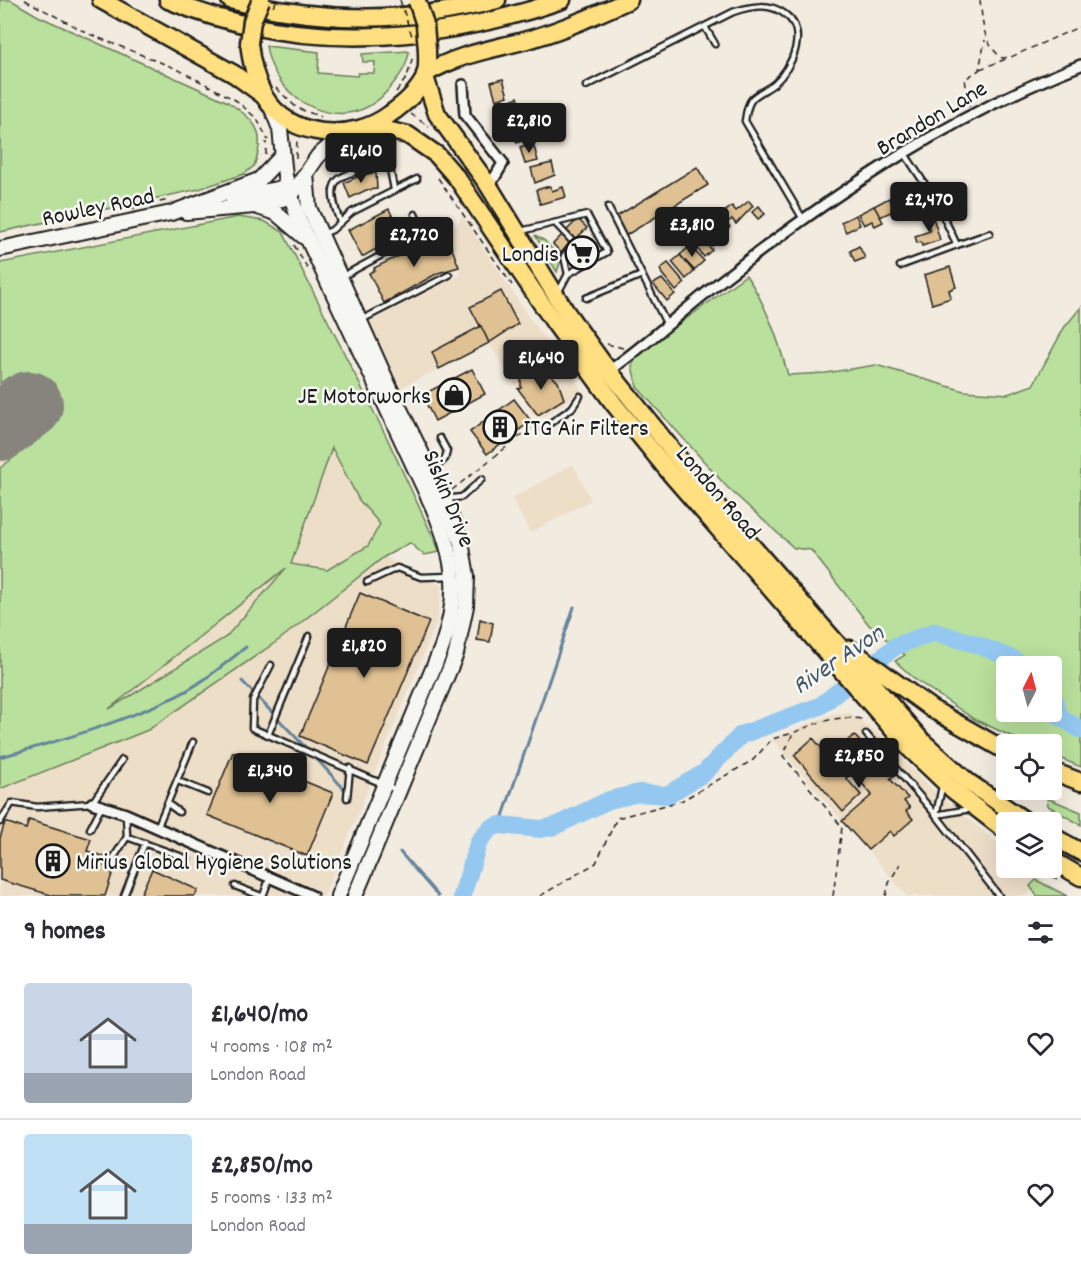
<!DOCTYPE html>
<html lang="en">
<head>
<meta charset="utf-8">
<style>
  body { margin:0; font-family:Dekko,sans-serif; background:#f7f7f7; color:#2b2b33; height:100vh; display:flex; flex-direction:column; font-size:22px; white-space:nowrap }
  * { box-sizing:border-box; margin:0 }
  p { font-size:20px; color:#7c7c81 }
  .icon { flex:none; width:33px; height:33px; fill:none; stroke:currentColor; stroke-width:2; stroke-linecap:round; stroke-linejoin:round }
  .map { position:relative; height:896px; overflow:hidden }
  .panel { display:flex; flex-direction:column; background:#fff; flex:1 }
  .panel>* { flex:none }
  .needle { width:39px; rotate:6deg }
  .tools { position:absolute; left:996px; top:656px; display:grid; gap:12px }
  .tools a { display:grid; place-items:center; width:66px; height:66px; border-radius:6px; background:#fff; box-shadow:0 6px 24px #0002; font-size:30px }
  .price { position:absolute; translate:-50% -51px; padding:0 14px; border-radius:6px; background:#1c1c1c; color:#fff; font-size:20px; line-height:39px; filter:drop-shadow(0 2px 3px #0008) }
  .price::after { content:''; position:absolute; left:50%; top:36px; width:18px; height:14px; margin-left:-9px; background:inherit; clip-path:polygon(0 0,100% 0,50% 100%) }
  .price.current { background:#222; color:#fff }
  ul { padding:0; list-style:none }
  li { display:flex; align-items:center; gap:18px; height:150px; padding:0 24px }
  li+li { border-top:2px solid #e1e1e2 }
  li span { display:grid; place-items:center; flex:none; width:168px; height:120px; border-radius:6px; color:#555 }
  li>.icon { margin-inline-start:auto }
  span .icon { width:72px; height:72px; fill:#fffc; stroke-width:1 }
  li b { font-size:26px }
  h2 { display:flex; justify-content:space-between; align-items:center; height:72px; padding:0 24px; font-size:26px }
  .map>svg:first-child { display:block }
  .built { fill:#eddec8 }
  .green { fill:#b9e09c; stroke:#6a7e5c; stroke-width:1.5; fill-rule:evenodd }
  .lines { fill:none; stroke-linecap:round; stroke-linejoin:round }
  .stream { stroke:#64839c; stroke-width:3 }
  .river { stroke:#94c8f1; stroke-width:18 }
  .runway { stroke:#87847e; stroke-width:68 }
  .building { fill:#e0c193; stroke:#1c1c1c; stroke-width:1.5 }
  .lane-casing { stroke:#1c1c1c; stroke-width:9 }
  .street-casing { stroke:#1c1c1c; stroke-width:14 }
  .secondary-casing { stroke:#1c1c1c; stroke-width:18 }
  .highway-casing { stroke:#1c1c1c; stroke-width:21 }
  .path { stroke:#1c1c1c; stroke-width:1.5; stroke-dasharray:6 4.5; stroke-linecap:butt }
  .lane { stroke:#f6f6f2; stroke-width:4.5 }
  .street { stroke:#f6f6f2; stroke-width:9 }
  .secondary { stroke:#f6f6f2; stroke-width:14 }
  .highway { stroke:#ffdf80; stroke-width:16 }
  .highway-bridge-casing { stroke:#1c1c1c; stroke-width:21; stroke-linecap:butt }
  .path-bridge { stroke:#1c1c1c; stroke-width:1.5; stroke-dasharray:6 4.5; stroke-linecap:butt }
  .highway-bridge { stroke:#ffdf80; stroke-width:16 }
  .labels { text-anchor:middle; stroke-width:5; stroke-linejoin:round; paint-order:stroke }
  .street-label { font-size:24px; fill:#1c1c1c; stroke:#f6f6f2 }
  .poi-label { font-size:24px; fill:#1c1c1c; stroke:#f6f6f2; text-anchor:end }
  .water-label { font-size:26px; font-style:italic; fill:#465867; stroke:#f6f6f2 }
</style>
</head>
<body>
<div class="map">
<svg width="1081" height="896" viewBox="0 0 1081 896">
  <rect width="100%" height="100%" fill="#f2ebdf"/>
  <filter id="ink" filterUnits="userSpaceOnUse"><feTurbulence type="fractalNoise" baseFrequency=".0167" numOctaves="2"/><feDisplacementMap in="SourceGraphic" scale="12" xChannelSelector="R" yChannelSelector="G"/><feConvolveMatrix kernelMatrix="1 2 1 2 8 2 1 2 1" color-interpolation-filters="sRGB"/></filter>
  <g filter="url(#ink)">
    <g class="built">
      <polygon points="462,215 526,313 582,390 543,417 536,416 531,411 489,343 401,388 369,322 461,275 445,230 458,224"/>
      <polygon points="241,220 425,528 385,557 442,585 437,622 324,896 0,896 0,265"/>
      <polygon points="573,464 591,500 530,533 512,498"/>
      <polygon points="850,713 878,733 923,781 1006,850 1006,867 1027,867 1043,880 1025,896 907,896 772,739 832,714"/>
    </g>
    <g class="green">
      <path d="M0,0H11L38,16L228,102C256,121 267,132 254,166L244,174L199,189L0,232Z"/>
      <path d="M266,46L319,52L318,73L357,76L358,73H374L375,62H363L362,54L409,51C407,68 399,77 388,90C346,140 274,103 266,46Z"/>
      <path d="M238,217L264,221L283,232L387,438L440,552L424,555L410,543L384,557L279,640L148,730L0,789V468L51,429L9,377L0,383V263ZM332,448L359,500L380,524L368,546L327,570L291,564ZM286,568L226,637L109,709L110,708Z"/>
      <polygon points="535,235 545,241 561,260 557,272"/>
      <path d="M746,275C767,306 778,339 788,375L826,373L876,365L964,391L1008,394L1033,385L1064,328L1081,307V767L1052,755V744H1028L974,719L916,680L895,661L905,655L869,625L811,550L794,548L727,487L637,387L632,366L637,355ZM1006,666H1052V711H1006Z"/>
      <polygon points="1047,798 1081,812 1081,825 1048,806"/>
      <polygon points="1036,880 1067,896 1037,896 1030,886"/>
    </g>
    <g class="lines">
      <g class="stream">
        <polyline points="242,681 309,751"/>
        <polyline points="314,756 345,790"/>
        <path d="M0,757C57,742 116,724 170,699C198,687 222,666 246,647"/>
        <polyline points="500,825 574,607"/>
        <polyline points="400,852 438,896"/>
      </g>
      <g class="river">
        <polyline points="1052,693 1059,716 1081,730"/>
        <polyline points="462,896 479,841 491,828 500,825 541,829 555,826 609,800 639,793 667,795 704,773 741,735 820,706 896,646 934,632 973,643 1013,659 1023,666"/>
      </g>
      <polyline class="runway" points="0,427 29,405"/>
    </g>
    <g class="building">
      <polygon points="503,79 508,96 496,100 491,82"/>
      <polygon points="518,97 522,112 504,116 501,104"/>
      <polygon points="520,115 521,118 525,117 527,122 510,127 508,118"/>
      <polygon points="527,128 529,137 517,143 514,131"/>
      <polygon points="533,143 538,161 525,164 520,147"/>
      <polygon points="552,163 555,175 535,183 531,168"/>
      <polygon points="697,167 708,185 625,236 614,218"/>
      <polygon points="376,173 377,189 366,190 350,198 344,183 361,175"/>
      <polygon points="550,186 552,191 563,187 566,197 540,204 536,190"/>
      <polygon points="889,198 895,210 880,217 874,206"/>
      <polygon points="749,201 753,206 736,224 732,219 728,222 722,214 732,206 736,211"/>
      <polygon points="759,206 765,214 758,219 752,212"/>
      <polygon points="874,206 883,222 875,226 872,221 864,225 858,214"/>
      <polygon points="389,209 401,235 362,257 348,230"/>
      <polygon points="932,214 940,240 922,246 921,242 917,243 915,236 930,231 925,216"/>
      <polygon points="720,215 730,227 722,234 712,222"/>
      <polygon points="856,215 860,225 846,232 841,222"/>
      <polygon points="578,219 587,228 578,237 585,245 575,256 566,247 561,253 553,244"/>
      <polygon points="705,227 707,230 711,227 721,239 712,246 700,231"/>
      <polygon points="446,233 459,267 438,273 384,303 369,273 375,270 374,268"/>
      <polygon points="699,235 712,250 704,257 691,241"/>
      <polygon points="586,240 595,250 579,266 569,257"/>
      <polygon points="690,246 704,261 694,270 680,255"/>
      <polygon points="859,246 865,258 855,262 850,251"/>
      <polygon points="680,255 694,272 686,279 672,262"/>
      <polygon points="668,263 685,283 676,291 662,274 660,269"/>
      <polygon points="950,267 956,287 949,290 951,298 932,304 924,275"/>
      <polygon points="662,279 675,294 667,301 653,284"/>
      <polygon points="501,291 518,324 489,343 470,307"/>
      <polygon points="481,326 489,343 439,369 432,352"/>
      <polygon points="472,369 485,394 435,421 422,395"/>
      <polygon points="546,370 558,382 564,399 538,415 518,389 521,388 521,375 527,376 536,371 538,375"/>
      <polygon points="514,399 531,421 487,454 470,432"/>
      <polygon points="360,593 429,622 368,765 300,736"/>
      <polygon points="480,619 493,623 490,642 477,640"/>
      <polygon points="854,735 886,771 892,766 897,773 890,779 908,798 904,801 910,808 906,811 913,819 894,836 890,831 868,850 842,821 872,795 853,773 846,778 861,795 843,812 794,755 813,738 829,757"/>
      <polygon points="233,752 333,793 307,856 207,815"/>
      <polygon points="29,820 91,839 87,851 106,857 104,866 114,868 105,896 54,896 0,880 0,838 5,822 26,829"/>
      <polygon points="152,869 198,890 195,896 140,896"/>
    </g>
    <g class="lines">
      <defs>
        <g id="lane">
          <polyline points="705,27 715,44"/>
          <path d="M586,86L733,12C751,6 770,2 786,15C808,32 792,68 775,83C768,89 758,93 752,99C747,105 746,114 745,121L803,219"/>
          <polyline points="390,169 394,189"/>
          <polyline points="608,207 667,325"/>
          <path d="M340,222C325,181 333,175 374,168"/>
          <polyline points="555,223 574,243 564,256 568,274"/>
          <polyline points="521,231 587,215 607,252 568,274 559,291"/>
          <polyline points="323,234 332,230 352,212 417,179"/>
          <polyline points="957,245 990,233"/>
          <polyline points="900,266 957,245 936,201 905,154"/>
          <polyline points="343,276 415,237 420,226 415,214"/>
          <polyline points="586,298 642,275"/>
          <polyline points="363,319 449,275"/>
          <polyline points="543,428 572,408 580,396"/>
          <polyline points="433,470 445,459 447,451 440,438"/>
          <polyline points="445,499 462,497 482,479"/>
          <polyline points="367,582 397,568 421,577 452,576"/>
          <polyline points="271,665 253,700 252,728 397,790"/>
          <polyline points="866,734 936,815 999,896"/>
          <polyline points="268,735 309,636"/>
          <polyline points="178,781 208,793"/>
          <polyline points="942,787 936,815 970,809"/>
          <polyline points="347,798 350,768"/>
          <polyline points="168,804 179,812"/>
          <polyline points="0,822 12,803 37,807 92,803 122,760"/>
          <polyline points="157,828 193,742"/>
          <polyline points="90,829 102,806"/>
          <polyline points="127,837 188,859"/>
          <polyline points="114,857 127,837 126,814"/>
          <polyline points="235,886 261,896"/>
          <polyline points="124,896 145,843"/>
          <polyline points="263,896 270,877"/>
        </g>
        <g id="street">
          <polyline points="463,85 465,115 503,163 495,177 487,183"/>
          <path d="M609,371C651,341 689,305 730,274C837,191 954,114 1081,65"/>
          <polyline points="92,803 126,814 312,896"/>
        </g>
        <g id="secondary">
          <path d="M271,106L280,129L285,176L298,218L432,505C455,558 461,592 442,647L338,896"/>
          <polyline points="306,174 309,208 393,395 444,499 461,542 467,576 466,606 456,654 355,896"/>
          <polyline points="232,198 287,187 295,190"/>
          <polyline points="255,206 276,213 304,237"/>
          <polyline points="186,212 254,206 290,197 318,156 335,142 353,133"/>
          <polyline points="0,249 171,213 259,180 282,156"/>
        </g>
        <g id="highway">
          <polyline points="101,0 234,74 263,95"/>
          <path d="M168,0C294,53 435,44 562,0"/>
          <path d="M230,0C318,22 409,24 497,0"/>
          <path d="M249,43C251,62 255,79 264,96C290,140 353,142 390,114C403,105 418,92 425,77C428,69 427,58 427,50"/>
          <path d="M425,74C460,53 496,49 534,38C567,28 598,14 629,0"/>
          <polyline points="425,77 437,114 487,183 566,312 602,362 710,498 922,741 968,782 1027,822"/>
          <polyline points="366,129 382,129 408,135 437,155 457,178 554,322 614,404 670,473 911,750 953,790 1006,831"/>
          <polyline points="850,649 932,709 1006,751"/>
          <polyline points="1052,771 1081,782"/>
          <polyline points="1052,836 1081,852"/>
          <polyline points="1052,860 1081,877"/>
        </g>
      </defs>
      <use href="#lane" class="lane-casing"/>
      <use href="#street" class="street-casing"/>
      <use href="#secondary" class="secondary-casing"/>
      <use href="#highway" class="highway-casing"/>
      <g class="path">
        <polyline points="25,0 89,34 177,69 237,101 257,119 268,140"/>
        <path d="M980,0C983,23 982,42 1002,58L1011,57L1081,26"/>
        <polyline points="980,69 1006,59"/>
        <polyline points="276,88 297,108 321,117"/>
        <polyline points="396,92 407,77 413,56"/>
        <polyline points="969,107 965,79 979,70 985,40"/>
        <polyline points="411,114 429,127"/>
        <polyline points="266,155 266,142"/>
        <polyline points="338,156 357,147 385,144"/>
        <polyline points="296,158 297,141"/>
        <polyline points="438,178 512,285"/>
        <polyline points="129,209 169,200"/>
        <polyline points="294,245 308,269"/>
        <polyline points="607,344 623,348"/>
        <polyline points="452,490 537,423"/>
        <polyline points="1052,876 1061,881"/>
        <polyline points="540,896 596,863 617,818 681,801 753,760 772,739 793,733"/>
        <path d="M833,896L842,827L783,756L793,733C818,722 838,714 866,720"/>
        <polyline points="886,896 889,883 900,864"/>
      </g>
      <use href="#lane" class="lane"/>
      <use href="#street" class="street"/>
      <use href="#secondary" class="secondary"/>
      <use href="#highway" class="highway"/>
      <defs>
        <g id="highway-bridge">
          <polyline points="417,1 425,25 427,50"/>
          <polyline points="249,43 252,21 261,0"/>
        </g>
      </defs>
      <use href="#highway-bridge" class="highway-bridge-casing"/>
      <g class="path-bridge">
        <polyline points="400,0 412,36"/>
        <polyline points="273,7 277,0"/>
      </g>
      <use href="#highway-bridge" class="highway-bridge"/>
    </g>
  </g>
  <defs>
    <symbol id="supermarket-ring" viewBox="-11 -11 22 22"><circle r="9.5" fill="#f6f6f2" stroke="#1c1c1c" stroke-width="1.5"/><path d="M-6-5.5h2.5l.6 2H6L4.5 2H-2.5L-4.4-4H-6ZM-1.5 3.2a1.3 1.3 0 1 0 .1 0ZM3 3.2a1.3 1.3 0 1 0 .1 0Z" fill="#1c1c1c"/></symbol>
    <symbol id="shop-ring" viewBox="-11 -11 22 22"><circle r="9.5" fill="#f6f6f2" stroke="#1c1c1c" stroke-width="1.5"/><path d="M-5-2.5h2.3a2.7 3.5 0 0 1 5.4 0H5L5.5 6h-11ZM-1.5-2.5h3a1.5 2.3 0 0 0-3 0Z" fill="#1c1c1c"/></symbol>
    <symbol id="building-ring" viewBox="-11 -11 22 22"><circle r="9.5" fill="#f6f6f2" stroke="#1c1c1c" stroke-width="1.5"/><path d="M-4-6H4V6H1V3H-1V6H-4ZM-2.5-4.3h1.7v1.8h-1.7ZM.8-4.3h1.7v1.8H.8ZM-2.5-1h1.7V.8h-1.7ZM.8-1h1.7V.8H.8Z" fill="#1c1c1c"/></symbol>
  </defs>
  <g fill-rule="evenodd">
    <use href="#supermarket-ring" x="563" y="234" width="38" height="38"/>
    <use href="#shop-ring" x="435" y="376" width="38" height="38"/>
    <use href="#building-ring" x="481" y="408" width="38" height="38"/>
    <use href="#building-ring" x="34" y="842" width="38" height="38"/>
  </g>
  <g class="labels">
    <g class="street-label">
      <text transform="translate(931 117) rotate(-31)" y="8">Brandon Lane</text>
      <text transform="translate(98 206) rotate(-12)" y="8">Rowley Road</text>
      <text transform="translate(719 492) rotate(49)" y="8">London Road</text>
      <text transform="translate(450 498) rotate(68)" y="8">Siskin Drive</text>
    </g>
    <g class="poi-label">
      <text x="559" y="261">Londis</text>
      <text x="431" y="403">JE Motorworks</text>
      <text x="523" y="435" text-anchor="start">ITG Air Filters</text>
      <text x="76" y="869" text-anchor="start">Mirius Global Hygiene Solutions</text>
    </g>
    <g class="water-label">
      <text transform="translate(837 658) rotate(-34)" y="9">River Avon</text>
    </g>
  </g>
</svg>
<div class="tools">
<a><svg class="needle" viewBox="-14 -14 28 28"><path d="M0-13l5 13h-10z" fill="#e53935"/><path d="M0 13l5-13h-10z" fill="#7c7c81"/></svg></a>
<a><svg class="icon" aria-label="locate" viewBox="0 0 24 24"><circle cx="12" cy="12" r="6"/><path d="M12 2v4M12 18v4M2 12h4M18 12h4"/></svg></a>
<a><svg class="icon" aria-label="layers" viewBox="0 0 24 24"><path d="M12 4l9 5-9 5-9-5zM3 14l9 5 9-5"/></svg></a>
</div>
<b class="price" style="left:529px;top:154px">£2,810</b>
<b class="price" style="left:361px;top:184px">£1,610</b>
<b class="price" style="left:929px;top:233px">£2,470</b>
<b class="price" style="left:692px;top:258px">£3,810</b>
<b class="price" style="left:414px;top:268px">£2,720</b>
<b class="price current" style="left:541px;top:391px">£1,640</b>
<b class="price" style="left:364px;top:679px">£1,820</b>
<b class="price" style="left:859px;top:789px">£2,850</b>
<b class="price" style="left:270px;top:804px">£1,340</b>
</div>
<section class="panel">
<h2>9 homes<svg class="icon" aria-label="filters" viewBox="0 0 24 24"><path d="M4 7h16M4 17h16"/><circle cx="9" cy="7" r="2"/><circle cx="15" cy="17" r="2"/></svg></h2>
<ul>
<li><span style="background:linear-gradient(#c9d6e8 75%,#9aa5b1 0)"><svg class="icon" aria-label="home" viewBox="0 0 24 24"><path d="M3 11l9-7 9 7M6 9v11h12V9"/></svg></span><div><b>£1,640/mo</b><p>4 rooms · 108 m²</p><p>London Road</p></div><svg class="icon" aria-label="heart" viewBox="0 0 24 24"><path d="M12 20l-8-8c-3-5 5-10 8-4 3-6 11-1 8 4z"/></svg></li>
<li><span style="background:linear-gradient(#bfe0f5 75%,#9aa5b1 0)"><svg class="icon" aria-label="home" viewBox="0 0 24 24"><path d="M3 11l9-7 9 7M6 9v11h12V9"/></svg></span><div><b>£2,850/mo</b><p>5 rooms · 133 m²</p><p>London Road</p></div><svg class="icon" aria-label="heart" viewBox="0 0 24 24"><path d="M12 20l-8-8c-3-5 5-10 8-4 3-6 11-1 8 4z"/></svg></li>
</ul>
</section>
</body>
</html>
